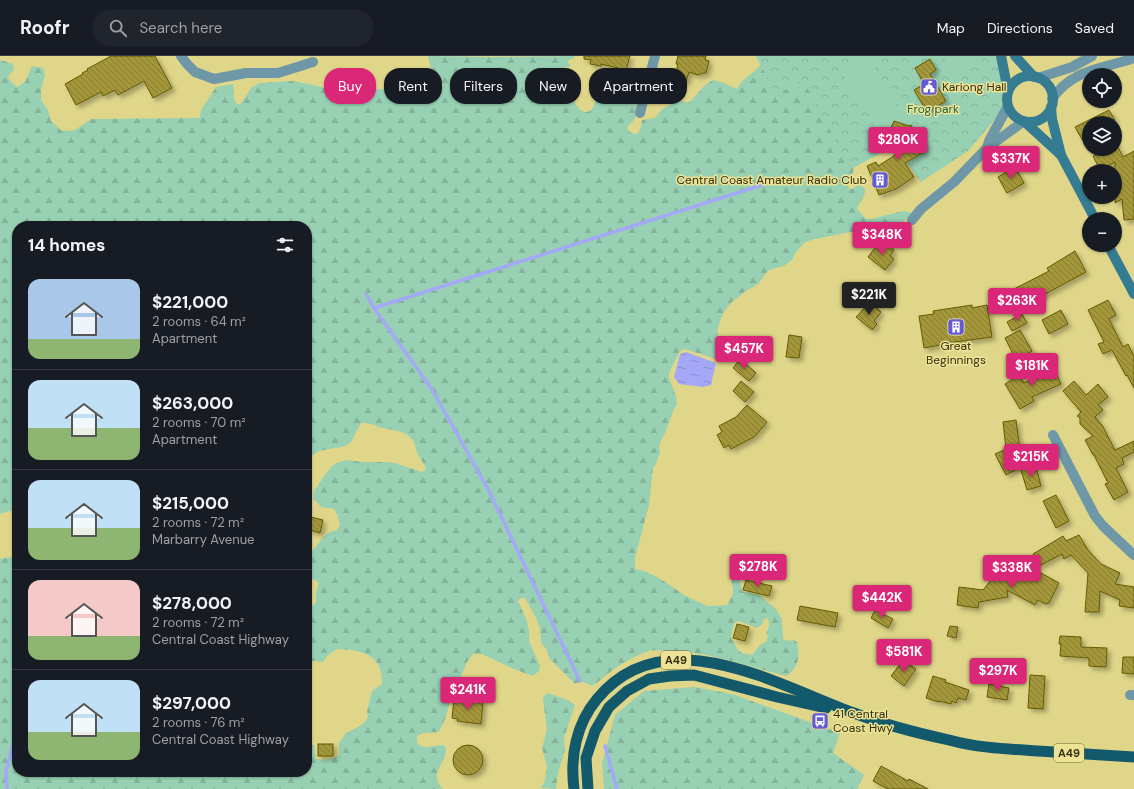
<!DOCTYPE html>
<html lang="en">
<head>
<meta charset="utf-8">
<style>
  body { margin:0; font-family:"DM Sans",sans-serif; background:#20242c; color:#f1f3f6; height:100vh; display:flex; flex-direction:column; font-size:15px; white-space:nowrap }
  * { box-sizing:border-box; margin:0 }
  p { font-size:13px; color:#9ea1a6 }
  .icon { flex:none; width:22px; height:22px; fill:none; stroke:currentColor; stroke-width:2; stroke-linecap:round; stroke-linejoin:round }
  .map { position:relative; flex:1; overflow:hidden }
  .drawer { position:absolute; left:12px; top:165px; width:300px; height:556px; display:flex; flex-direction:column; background:#171b24; border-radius:16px; box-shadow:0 1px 3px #0004 }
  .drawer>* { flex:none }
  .guide { position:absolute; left:324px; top:12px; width:380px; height:36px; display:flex; gap:8px }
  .controls { position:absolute; left:1082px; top:12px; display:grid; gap:8px }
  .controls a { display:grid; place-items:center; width:40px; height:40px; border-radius:50%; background:#171b24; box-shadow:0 1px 3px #0004; font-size:20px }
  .price { position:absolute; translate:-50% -34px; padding:0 9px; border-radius:4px; background:#db2777; color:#fff; font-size:13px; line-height:26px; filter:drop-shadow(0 1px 2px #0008) }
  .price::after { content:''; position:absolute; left:50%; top:24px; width:12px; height:9px; margin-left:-6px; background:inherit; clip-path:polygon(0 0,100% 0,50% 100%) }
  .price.on { background:#222; color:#fff }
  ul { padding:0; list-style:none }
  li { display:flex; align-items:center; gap:12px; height:100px; padding:0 16px }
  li+li { border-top:1px solid #363941 }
  li span { display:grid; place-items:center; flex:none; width:112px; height:80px; border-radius:12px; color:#555 }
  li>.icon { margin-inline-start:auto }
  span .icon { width:48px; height:48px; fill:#fffc; stroke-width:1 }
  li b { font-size:17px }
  h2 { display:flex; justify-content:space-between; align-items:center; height:48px; padding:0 16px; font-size:17px }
  .pill { padding:0 14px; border-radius:16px; background:#171b24; box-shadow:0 1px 3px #0004; font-size:14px; line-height:36px }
  .pill.on { background:#db2777; color:#fff }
  header { display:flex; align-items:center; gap:24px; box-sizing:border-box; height:56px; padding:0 20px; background:#171b24; border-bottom:1px solid #363941 }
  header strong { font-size:19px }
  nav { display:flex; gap:22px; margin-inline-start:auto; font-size:14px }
  .search { width:280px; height:36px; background:#20242c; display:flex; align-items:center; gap:10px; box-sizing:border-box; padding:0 14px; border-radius:16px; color:#9ea1a6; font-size:15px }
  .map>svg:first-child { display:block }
  .forest { fill:url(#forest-firs); fill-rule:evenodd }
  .park { fill:url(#park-crowns) }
  .garden { fill:#97d0b2 }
  .water { fill:url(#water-ripples) }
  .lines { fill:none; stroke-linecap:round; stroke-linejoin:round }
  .stream { stroke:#a5a8f7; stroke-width:3.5 }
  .building { fill:url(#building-back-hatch); stroke:#645a00; filter:url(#shadow) }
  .minor { stroke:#6e98a7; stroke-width:10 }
  .tertiary { stroke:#6e98a7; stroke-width:10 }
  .secondary { stroke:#357b91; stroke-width:10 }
  .trunk { stroke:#13596c; stroke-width:11 }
  .labels { text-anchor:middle; stroke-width:3; stroke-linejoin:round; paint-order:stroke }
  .shield { fill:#ede396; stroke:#696436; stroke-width:1 }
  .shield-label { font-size:11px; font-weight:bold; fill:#312d0d }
  .poi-label { font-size:12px; fill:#312d0d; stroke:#ede396; text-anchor:start }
  .park-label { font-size:12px; fill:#1b6346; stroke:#ede396 }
</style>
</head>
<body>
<header>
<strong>Roofr</strong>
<div class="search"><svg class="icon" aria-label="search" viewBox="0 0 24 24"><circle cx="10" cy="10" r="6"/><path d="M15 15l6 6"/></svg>Search here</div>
<nav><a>Map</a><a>Directions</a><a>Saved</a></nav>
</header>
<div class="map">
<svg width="1134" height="733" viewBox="0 0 1134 733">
  <defs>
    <pattern id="forest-firs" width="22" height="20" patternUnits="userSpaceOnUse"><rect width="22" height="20" fill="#97d0b2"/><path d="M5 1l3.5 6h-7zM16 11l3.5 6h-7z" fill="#83b398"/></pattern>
    <pattern id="park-crowns" width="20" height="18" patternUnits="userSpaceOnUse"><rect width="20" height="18" fill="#97d0b2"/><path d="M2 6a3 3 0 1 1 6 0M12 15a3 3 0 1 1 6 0" fill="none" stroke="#83b398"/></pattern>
    <pattern id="water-ripples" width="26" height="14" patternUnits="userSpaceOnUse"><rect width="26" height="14" fill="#a5a8f7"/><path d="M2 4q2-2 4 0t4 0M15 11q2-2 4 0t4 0" fill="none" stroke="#8789c6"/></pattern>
    <pattern id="building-back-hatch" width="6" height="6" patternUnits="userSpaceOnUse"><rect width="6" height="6" fill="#a4973b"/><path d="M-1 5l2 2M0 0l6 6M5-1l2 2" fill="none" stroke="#867c30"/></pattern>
    <filter id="shadow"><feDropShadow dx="3.5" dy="3.5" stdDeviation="2" flood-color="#0004"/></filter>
  </defs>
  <rect width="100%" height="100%" fill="#e0d689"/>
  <g class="forest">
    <path d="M428,0L492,1L574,0V2L567,5L571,10L563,12L558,16V19L562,21L564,24H571L577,27V33L572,40C582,69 602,55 594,27L598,19L614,20L618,23L627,20L637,21L639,23C640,30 636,38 636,45C635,50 637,58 635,62C633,66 629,68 627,72C630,76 632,78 637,78C641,73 641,70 642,64L655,62L662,53L676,46L682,45L687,47L691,45L705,29L713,24L724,27L736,33L738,32C742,21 755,18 762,7L865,0L853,117L848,129L849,133H852L858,129H861L865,133C866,141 859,146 857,153L866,163H871L903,155L909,156L911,158L903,166L815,183L805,186L796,196L792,204L784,210L769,214L766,217L759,227L752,232L747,234L731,247L726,253L721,262L717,275L720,286L731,298V301L716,303L685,293L680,295L669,317V322L676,340L677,349L673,355L666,375L662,383L659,390L660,396L656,408L653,412L649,449L635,502V513C660,517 673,535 696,545C700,546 704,549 708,550C714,550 720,549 727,549C730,545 733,539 733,533C732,528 731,527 733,523L737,522L740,525L742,535L759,539L775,552L782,563L783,583L789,585L794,584L797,586C800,600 799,612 786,620C747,610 710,596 670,595C662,595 653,593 646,596C634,600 618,610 609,617C603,622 598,626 592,630L581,625L575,628L549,602L547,594L541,587L540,573L536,562L525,542H521L518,545L527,565L529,575V585L540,610L539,615L533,620L514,613L482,598H473L467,606L451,643L445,663L440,674L438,676L423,677L417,680V686L420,690C429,693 435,689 443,689L446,692C447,708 427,717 443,733H0V503L17,500V716H307V687L314,689L316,703C325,704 332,704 339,699V687L345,678L363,668L368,662L367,655L372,635L382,628C383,598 362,594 337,593L327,600L323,606L307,604V552C318,549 316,546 316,537C316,534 318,530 319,527L307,518V498C320,491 320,477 337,474L340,469L337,458L334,453L321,451L313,442L314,435L325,419L332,410L339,406L348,404L361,406H385L395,407L422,416L426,413C424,406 419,402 417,396C415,392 416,388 413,385C406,373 391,375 379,371C373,369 368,366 361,367L351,386L346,390L319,395L307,403V170H17V453L0,458V4L13,8L14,13L8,21L10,25L17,31L25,26L32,10L43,12L45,18L41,34V44L48,54L51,65L62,75L75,74L91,63L200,62L201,54L216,31L233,28L234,42L236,47L240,49L252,31L260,27L293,25L341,35L355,41H361L374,33L396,34L419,33L428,42C436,39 442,38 443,28L432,18ZM767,562C771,567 769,571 766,577L768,580L766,586L760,589L752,599L742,597L738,594L731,581L733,572L735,566L739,565L757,572L762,568L764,563Z"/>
    <polygon points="694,631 732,638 840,677 833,697 864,719 857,733 604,733 602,707 615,659 644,635"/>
    <polygon points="547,637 568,644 575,649 564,682 565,693 558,717 556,733 541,732 545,724 547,710 542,692 547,674 543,642"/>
  </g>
  <polygon class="park" points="756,0 995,0 999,6 1002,25 1002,52 997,61 968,95 921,126 894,90 851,113 803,24 776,39"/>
  <g class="garden">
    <polygon points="865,0 868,0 896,50 901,48 915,75 902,82 884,84 841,14"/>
    <polygon points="944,0 976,0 979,5 954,19"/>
  </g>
  <polygon class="water" points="686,296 716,307 711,329 703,331 679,328 674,321 680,298"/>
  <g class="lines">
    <g class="stream">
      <polyline points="366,238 374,252"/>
      <polyline points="580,625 489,435 433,335 374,252 781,123"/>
      <polyline points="605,690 617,733"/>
      <polyline points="7,733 6,715 17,673"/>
    </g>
  </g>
  <g class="building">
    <polygon points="111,0 155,0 172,32 153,42 144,25 118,39 115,34 103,40 101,36 76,49 65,28 83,18 82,17 88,14 87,13"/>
    <polygon points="584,0 630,0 626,14 601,8 601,10 590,8 591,4 584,3"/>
    <polygon points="678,0 706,0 705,4 709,5 706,17 703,17 698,19 689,16 686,26 674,23 678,8 676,8"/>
    <polygon points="930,3 936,14 930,18 946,45 927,56 914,34 924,28 915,12"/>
    <polygon points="1109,54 1115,64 1110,67 1089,67 1089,82 1083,85 1075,71"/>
    <polygon points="894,65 909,70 911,69 917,80 920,79 927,91 924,93 926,95 905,107 914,121 896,133 879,139 867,110 876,106 878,110 911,89 892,80 890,74"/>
    <polygon points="1115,85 1123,101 1134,95 1134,163 1124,164 1122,143 1115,147 1115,106 1100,114 1093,100 1104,95 1105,96 1111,93 1115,93"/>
    <polygon points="1015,111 1024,127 1007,137 998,121"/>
    <polygon points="885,187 894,194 890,200 894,203 885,214 868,201 877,189 881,192"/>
    <polygon points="1075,195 1086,216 1021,251 1012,234 1049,215 1047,212"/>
    <polygon points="1108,244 1116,259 1109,263 1123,291 1128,288 1134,300 1134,332 1127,319 1126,320 1112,294 1103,298 1098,288 1104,286 1088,254"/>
    <polygon points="870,246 881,256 874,265 877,268 872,274 856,261"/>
    <polygon points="972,249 972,252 987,249 992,281 940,288 940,289 924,292 919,260 934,258 933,255"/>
    <polygon points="1061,254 1068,268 1049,278 1042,264"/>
    <polygon points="1022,258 1027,267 1012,275 1007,266"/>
    <polygon points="1020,274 1032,295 1016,304 1005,282"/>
    <polygon points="789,279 802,281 799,302 786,301"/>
    <polygon points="740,303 756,317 749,325 733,312"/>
    <polygon points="1054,313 1061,328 1032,341 1034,345 1020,353 1005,328 1019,319 1024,327"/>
    <polygon points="741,325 754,336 745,346 733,335"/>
    <polygon points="1074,325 1086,339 1098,328 1108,341 1098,349 1103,354 1095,361 1102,369 1115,394 1134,385 1134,396 1122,402 1124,408 1116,412 1128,436 1114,444 1105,428 1108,427 1094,399 1093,399 1085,384 1093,380 1080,368 1080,362 1077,360 1081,356 1063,335"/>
    <polygon points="747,349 767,366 754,381 731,393 729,389 724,392 717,379 722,376 719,370 736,361"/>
    <polygon points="1016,364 1020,394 1010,395 1019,412 1006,419 995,398 1006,393 1003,366"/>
    <polygon points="1036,411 1041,430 1027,434 1021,414"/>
    <polygon points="1056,439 1069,465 1056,472 1043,445"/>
    <polygon points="307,460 323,464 320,477 307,473"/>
    <polygon points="1079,479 1088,494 1101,508 1120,517 1115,528 1134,531 1134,552 1119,550 1120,544 1100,535 1099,556 1085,556 1088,517 1071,499 1064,503 1062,498 1039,510 1033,498 1063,480 1066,485"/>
    <polygon points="1023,507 1059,527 1049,547 1045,548 1038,544 1035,549 1007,534 1008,541 979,546 978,552 957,549 959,531 983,534 991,524 1016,519"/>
    <polygon points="746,524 772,530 769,540 743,534"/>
    <polygon points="800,550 838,557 835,571 797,564"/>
    <polygon points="875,554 893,563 888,572 871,562"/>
    <polygon points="737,568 749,571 745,585 733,582"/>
    <polygon points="950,570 958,571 956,582 947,580"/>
    <polygon points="1060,580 1081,581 1081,591 1107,592 1106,611 1089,610 1089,602 1060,600 1061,588 1059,588"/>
    <polygon points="1123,601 1134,601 1134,618 1122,617"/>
    <polygon points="903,604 916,613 904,630 891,620"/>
    <polygon points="1030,619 1045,620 1043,653 1028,652"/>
    <polygon points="933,620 946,624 945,626 969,634 966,644 958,642 956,647 952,645 951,648 939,645 939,646 926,642"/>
    <polygon points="989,628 1009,632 1007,644 987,641"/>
    <polygon points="454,642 483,645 481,668 457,665 458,663 452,662"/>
    <rect x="318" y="688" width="15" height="12"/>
    <circle cx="468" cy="704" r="15"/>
    <polygon points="881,710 908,725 909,723 928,733 888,733 873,725"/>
  </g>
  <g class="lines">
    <g class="minor">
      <polyline points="181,0 187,8 195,16 214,23 246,17 278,17 313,6"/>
      <polyline points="640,57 655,0"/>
      <polyline points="987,92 989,85 1008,50"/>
      <polyline points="912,164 921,153 954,126 987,92 1024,65"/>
      <polyline points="1053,379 1095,460 1103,470 1134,499"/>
      <polyline points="1130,639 1134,639"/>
    </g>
    <g class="tertiary">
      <polyline points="1038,22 1072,11 1092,0"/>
      <path d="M1052,43C1072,13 1103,13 1134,2"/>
    </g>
    <g class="secondary">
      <polyline points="1001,0 1008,35"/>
      <polyline points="1015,0 1034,21"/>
      <circle cx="1030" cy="43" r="23"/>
      <polyline points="1051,51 1052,63 1061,99 1095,163"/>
      <polyline points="1025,66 1061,99"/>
      <polyline points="1108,189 1134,238"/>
    </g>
    <g class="trunk">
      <path d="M574,733C570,701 576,668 597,643C664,561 777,629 854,657C885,669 917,677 949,684C978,692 1008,693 1038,695C1070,697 1102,699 1134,701"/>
      <polyline points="588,733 586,702 595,675 609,651 627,635 649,623 670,620 694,619 777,641 826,652"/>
    </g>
  </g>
  <defs>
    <symbol id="civic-square" viewBox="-11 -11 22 22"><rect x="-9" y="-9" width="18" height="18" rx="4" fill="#645bd4" stroke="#ede396"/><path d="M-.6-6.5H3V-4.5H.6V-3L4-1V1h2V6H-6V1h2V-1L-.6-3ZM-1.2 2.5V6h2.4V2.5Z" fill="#fff"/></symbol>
    <symbol id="building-square" viewBox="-11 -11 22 22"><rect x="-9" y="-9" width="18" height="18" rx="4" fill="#645bd4" stroke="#ede396"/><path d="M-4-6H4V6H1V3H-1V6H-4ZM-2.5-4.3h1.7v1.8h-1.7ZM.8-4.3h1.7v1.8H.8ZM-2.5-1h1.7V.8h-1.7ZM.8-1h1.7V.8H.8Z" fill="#fff"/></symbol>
    <symbol id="bus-square" viewBox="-11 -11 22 22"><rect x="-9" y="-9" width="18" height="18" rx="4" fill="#645bd4" stroke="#ede396"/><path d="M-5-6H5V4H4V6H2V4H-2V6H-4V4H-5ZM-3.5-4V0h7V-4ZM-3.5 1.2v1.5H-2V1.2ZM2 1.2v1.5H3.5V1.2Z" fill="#fff"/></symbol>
  </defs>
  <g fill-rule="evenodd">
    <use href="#civic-square" x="919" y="21" width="20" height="20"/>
    <use href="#building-square" x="870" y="114" width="20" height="20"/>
    <use href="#building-square" x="946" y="261" width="20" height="20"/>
    <use href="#bus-square" x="810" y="655" width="20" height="20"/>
  </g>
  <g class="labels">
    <g class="shield">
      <rect x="661" y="595" width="30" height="18" rx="3"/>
      <rect x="1054" y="688" width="30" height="18" rx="3"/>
    </g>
    <g class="shield-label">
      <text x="676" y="608">A49</text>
      <text x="1069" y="701">A49</text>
    </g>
    <g class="poi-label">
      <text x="942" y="35">Kariong Hall</text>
      <text x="867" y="128" text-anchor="end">Central Coast Amateur Radio Club</text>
      <text x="956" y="294" text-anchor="middle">Great<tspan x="956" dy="14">Beginnings</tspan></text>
      <text x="833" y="662">41 Central<tspan x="833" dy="14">Coast Hwy</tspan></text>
    </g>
    <g class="park-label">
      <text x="933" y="57">Frog park</text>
    </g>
  </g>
</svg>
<div class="controls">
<a><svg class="icon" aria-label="locate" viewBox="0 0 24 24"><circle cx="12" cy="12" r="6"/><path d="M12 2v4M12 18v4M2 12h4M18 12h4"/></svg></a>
<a><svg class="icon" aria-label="layers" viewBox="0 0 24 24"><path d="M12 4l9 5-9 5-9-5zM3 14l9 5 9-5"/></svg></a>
<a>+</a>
<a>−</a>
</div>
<b class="price" style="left:898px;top:105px">$280K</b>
<b class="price" style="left:1011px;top:124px">$337K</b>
<b class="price" style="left:882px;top:200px">$348K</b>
<b class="price on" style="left:869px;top:260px">$221K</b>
<b class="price" style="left:1017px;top:266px">$263K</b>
<b class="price" style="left:744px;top:314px">$457K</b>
<b class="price" style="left:1032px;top:331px">$181K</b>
<b class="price" style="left:1031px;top:422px">$215K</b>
<b class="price" style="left:758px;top:532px">$278K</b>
<b class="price" style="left:1012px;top:533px">$338K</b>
<b class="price" style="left:882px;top:563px">$442K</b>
<b class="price" style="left:904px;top:617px">$581K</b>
<b class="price" style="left:998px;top:636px">$297K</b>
<b class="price" style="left:468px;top:655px">$241K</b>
<div class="guide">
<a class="pill on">Buy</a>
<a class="pill">Rent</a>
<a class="pill">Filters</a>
<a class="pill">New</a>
<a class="pill">Apartment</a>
</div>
<section class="drawer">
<h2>14 homes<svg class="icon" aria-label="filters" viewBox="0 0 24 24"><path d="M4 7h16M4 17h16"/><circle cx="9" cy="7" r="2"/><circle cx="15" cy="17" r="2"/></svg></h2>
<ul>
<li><span style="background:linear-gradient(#a9c7e8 75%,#8fb573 0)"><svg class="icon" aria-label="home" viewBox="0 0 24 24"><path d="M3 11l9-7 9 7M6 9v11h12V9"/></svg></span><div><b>$221,000</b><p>2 rooms · 64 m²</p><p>Apartment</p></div></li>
<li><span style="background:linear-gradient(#bfe0f5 60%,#8fb573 0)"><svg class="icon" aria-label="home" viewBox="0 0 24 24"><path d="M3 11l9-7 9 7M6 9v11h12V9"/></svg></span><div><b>$263,000</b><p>2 rooms · 70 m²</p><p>Apartment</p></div></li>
<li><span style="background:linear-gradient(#bfe0f5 60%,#8fb573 0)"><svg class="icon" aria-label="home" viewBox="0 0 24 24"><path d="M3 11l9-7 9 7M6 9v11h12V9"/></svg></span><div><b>$215,000</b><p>2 rooms · 72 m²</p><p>Marbarry Avenue</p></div></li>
<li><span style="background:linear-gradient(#f6c9c9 70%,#8fb573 0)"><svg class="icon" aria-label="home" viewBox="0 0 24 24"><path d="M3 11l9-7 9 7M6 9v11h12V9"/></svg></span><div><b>$278,000</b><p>2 rooms · 72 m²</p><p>Central Coast Highway</p></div></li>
<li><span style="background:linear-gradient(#bfe0f5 65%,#8fb573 0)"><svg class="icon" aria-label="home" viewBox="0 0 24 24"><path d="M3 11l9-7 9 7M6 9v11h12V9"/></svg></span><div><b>$297,000</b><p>2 rooms · 76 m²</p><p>Central Coast Highway</p></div></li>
</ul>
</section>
</div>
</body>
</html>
